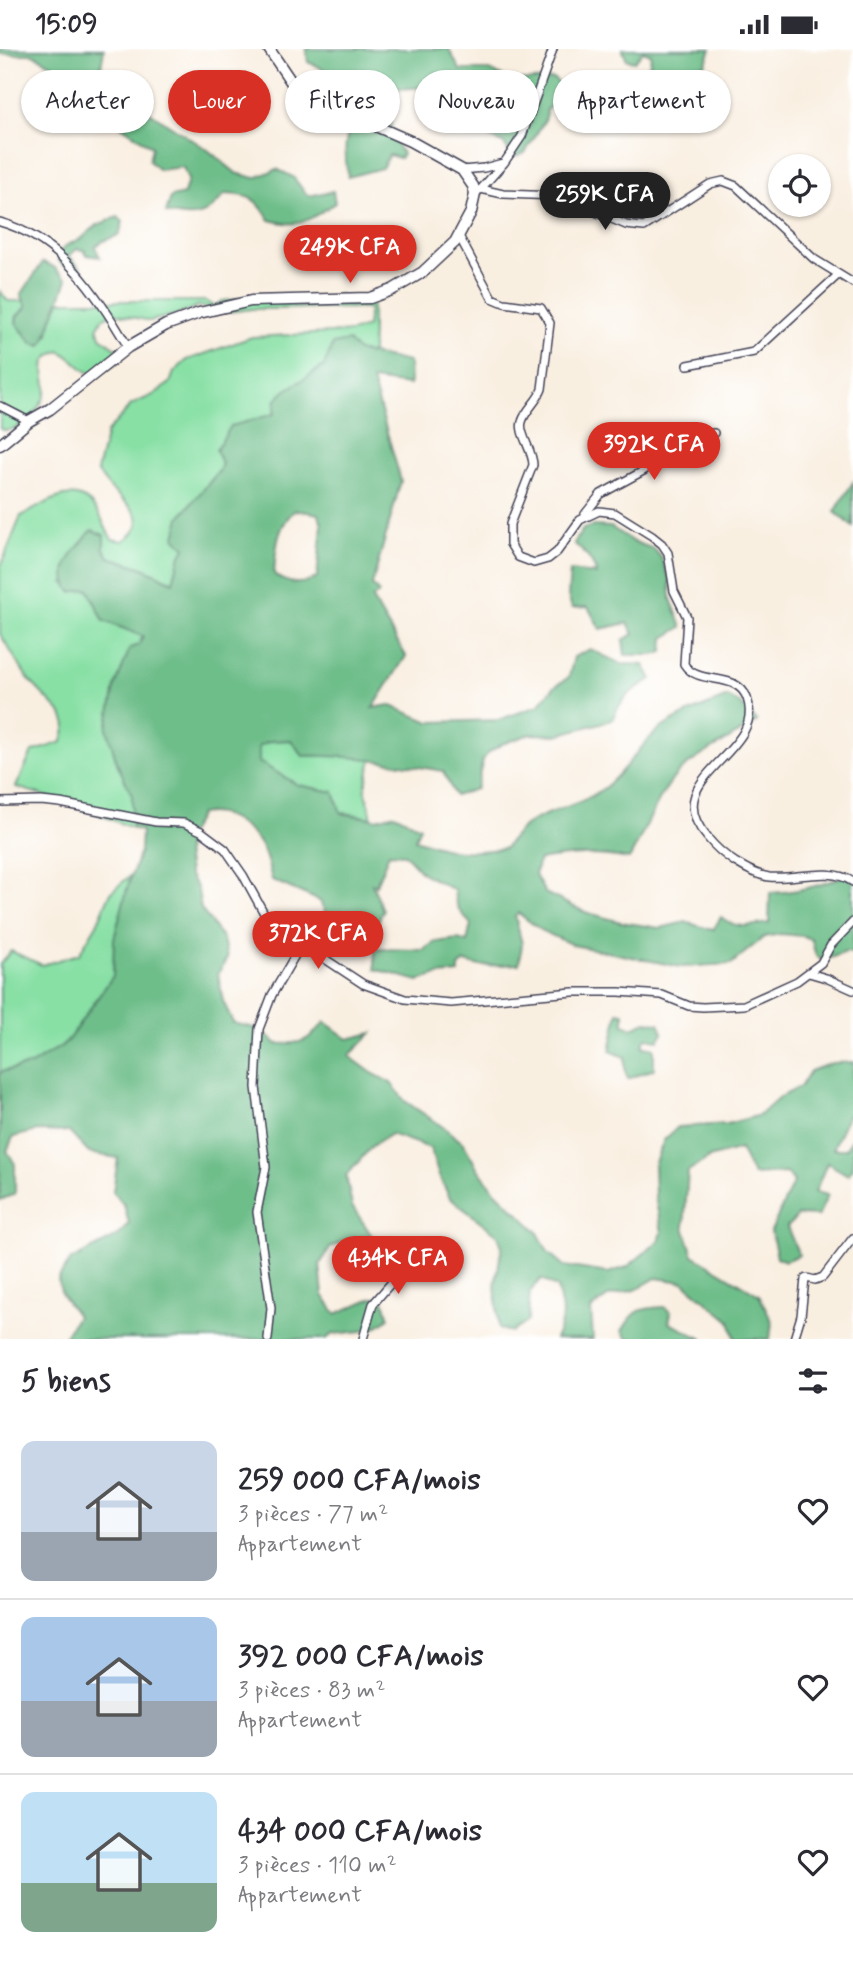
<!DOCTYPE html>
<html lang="fr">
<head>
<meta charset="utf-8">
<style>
  body { margin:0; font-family:Mynerve,sans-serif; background:#f7f7f7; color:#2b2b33; height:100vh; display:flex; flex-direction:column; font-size:26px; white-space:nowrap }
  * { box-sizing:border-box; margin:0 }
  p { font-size:23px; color:#7c7c81 }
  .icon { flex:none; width:38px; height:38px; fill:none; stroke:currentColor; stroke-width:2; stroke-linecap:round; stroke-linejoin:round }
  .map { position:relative; height:1290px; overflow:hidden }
  .side { display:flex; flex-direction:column; background:#fff; flex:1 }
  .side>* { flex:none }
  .banner { position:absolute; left:21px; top:21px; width:812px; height:63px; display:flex; gap:14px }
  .tools { position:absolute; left:768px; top:105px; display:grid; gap:14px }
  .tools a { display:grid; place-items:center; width:63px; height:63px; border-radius:50%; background:#fff; box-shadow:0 2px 5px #0004; font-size:35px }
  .price { position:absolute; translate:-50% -60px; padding:0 16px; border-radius:24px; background:#d93025; color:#fff; font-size:23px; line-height:46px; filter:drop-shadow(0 2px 4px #0008) }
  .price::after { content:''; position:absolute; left:50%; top:42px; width:21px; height:16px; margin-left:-10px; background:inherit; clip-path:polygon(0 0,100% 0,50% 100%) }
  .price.active { background:#222; color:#fff }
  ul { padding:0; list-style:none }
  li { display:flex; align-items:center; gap:21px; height:175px; padding:0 21px }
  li+li { border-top:2px solid #e1e1e2 }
  li span { display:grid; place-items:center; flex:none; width:196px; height:140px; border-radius:14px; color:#555 }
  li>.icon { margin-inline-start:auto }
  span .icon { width:84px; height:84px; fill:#fffc; stroke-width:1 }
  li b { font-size:30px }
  h2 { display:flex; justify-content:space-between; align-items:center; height:84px; padding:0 21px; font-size:30px }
  .chip { padding:0 24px; border-radius:32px; background:#fff; box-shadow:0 2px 5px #0004; font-size:24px; line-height:63px }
  .chip.active { background:#d93025; color:#fff }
  .status { display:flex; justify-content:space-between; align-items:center; height:49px; padding:0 35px; background:#fff; direction:ltr }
  .status svg { height:19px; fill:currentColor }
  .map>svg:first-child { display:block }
  .green { fill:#88e0a5; stroke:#558170; stroke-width:2 }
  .forest { fill:#6ebe8a; stroke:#487062; stroke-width:2; fill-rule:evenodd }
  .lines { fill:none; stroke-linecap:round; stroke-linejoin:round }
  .street-casing { stroke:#424154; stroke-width:10 }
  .secondary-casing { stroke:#424154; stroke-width:13 }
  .street { stroke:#fff; stroke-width:7 }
  .secondary { stroke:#fff; stroke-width:10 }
</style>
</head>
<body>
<div class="status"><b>15:09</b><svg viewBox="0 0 49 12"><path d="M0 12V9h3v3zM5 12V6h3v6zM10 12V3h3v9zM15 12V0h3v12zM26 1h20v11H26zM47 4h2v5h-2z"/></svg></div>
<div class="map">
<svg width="853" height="1290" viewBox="0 0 853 1290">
  <rect width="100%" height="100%" fill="#fff"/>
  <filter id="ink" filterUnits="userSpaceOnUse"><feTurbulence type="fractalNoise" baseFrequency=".0143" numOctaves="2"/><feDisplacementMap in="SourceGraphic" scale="14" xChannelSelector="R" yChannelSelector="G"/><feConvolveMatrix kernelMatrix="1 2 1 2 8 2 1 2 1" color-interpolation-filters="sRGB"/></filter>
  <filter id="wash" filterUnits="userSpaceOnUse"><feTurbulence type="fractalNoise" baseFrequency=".00686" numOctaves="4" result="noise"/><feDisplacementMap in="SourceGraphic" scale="28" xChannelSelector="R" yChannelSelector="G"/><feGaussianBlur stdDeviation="1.57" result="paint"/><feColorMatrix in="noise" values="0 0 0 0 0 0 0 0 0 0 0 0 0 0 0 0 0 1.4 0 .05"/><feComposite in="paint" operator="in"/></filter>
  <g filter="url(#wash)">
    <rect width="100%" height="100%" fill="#f9efe1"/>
    <g class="green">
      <path d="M0,242L8,252H24L27,258L17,267L16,274L33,295L49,286L51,272L60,252H205L214,257L222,252L261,248L301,257L325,253L339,245L349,256L372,252V305C337,298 303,332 276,351L274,365L258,370L222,414L220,421L180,468L185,499L179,510L173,533L143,519L109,508L104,500L64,534L88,539L104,572L143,587L117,714L132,746V779L81,758L16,738L32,703L62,693L66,676L62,665L28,630L0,585V519L21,467C48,454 78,429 99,465C104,473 106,482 112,490L123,492C156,471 127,456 111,440C106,435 101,428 97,422L107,383L131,356L153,346L170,334L174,323L187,311L252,288L351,283L367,278L369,259L252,260L228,263L198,257L182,264L150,272L115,264L103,269L97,279L102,289L117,300L119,312C81,337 90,318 60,302C55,304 49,306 46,311C41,319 47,331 46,340C44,358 20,387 0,380Z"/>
      <polygon points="291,691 303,707 337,706 372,709 365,739 372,769 340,763 334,743 298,736 259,713 259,697 271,692"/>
      <polygon points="131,826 114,890 113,927 66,994 31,1016 0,1023 0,915 11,902 42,916 79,905 97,875 111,843"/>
    </g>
    <g class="forest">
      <path d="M0,0H104L101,18L125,47L208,101L236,124L255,129L277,120L293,128L308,147L333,142L335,154C309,171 301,180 270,171C256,149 251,146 225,145C205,170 196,170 166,164L171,148L184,145L188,131L183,118L159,121L149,112L152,98L107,67L71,26L33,5H0Z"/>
      <path d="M306,0H449L460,21H489L512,32L554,30L568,43L572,54L547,59L546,69L525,104L513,108L503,94L482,85L484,72L475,63H465L456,71H444L438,62L452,42L449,34L436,24L430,38L396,40C391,66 385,82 403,105L400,109L389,106L382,119L348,128C344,102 343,88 357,66C351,51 359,38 350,25L325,21L308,13Z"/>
      <polygon points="622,0 711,0 705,16 673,19 668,27 653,26 645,20 650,15 651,5 643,2 635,12 627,11"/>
      <polygon points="118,168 123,173 119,186 103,192 95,198 100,208 87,206 84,201 77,200 69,207 82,220 80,223 62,215 58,211 60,203 65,197 82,189 97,176"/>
      <path d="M43,213L54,218L67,230C63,244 57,256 52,269C48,280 48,287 42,297L33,295L16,274L17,267L27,258L21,246Z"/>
      <path d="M348,292L358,302L409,313L410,336L372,331L401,432L372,536L379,544L372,550L406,607L373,659L389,656L430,673L498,671L538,657L554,638L569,628L574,608L590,600L621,615L644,616L652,630C631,641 621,649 612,671L557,686L530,685L502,695L488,704L483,711L476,740L455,747L443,722C394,714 354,705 303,707L291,691L271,692L259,697V713L298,736L334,743L341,764L376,770L395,765L420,778L415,790C455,804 464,805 505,799C534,756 566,767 604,739C625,723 641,694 660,680C680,666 705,657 728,648L739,654L757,672C733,689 704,703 682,720C661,738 644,785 629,810C597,804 571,805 539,811L535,826L545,844L585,863L621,873L660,879L685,873L713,881L721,868C737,881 749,877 769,874L770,844C798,843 822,837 847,825L853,831V904L846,903L822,912L815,905L812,891L803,887L781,885L764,888L731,915L681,918L573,896L542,882L518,864L515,867L522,895L519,915L480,917L465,913L459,918V924L438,926L418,932L375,920V900L423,901L435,893L458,890L467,893L471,875C460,864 455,857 454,841L422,824L405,805L389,804L376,836L372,835L383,861L372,887L331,875L320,852L272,831C266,805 263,792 241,776C227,766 217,762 200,765L188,786L186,803L189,825L198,841L201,860L223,890L227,909L218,925L223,952L233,974L259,980L277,995C302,995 309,992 325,973L348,990L372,984L349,1007L372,1024L391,1034L405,1052L443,1078L463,1094L478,1120L494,1141L537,1182L548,1203L564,1217L608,1224L627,1218L659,1192L662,1183L655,1148L654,1116L664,1091L678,1078L727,1075L760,1066L780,1048L800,1038L810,1022L832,1014L853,1013V1063L848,1066L833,1100H846L853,1088V1119L848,1126L827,1114L815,1143L828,1146L818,1167L798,1166L787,1178L799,1206L785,1212L777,1208L771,1182L794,1132L786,1124L753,1126L740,1100L709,1109L688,1122L684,1178L693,1206L759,1246L772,1272L770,1290H735L730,1272L683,1233L656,1229L635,1241L609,1247L591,1260L593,1290H555C565,1269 563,1261 557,1239L541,1230L530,1243L528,1272L512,1283L499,1280L495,1236L502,1198L498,1186L450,1149L439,1127L430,1099L391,1085L372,1097L346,1127L352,1157L372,1187L350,1189L331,1198L320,1215L323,1246L336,1265L372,1249L383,1248L389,1269L372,1281L333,1285L326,1290H63L77,1267L62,1246L58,1230L71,1211L118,1187L129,1175L124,1156L113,1143L118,1109L89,1104L69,1083L37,1082L13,1088L7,1102L15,1115V1145L0,1151V1023L31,1016L66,994L113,927L114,890L127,840L140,802L141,782L132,779V746L117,714L107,680L115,638L130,599L139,596L143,587L104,572L88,540L71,543C54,520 77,499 92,481L104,486V500L109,508L143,519L173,533L179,510L185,499L175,488L180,468L220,421L222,414L216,401L231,377L274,365L276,351L285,342L324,317L333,295ZM295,461L319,465L322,476L317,528C304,537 287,536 274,525C276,501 276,478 295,461Z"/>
      <polygon points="853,433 853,478 835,463"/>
      <path d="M593,477L611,478L632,492L654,500L661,508L670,530L671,550L682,578L664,589L663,603L654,606H625L623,591L634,585L628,574L600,580L588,558L572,559L568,547L570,522L596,525C594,512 583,503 574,494L583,480Z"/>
      <polygon points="618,963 624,964 624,975 632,979 646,973 659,974 663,984 658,991 647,989 644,991 643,998 654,999 654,1020 628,1030 625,1023 625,1008 610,1002"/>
      <path d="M664,1258L671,1263L669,1274L703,1290H658L650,1288L647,1290H628L622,1282C635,1260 639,1260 664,1258Z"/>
    </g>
  </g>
  <g filter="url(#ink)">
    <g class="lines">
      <defs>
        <g id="street">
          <polyline points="462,121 484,119 503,114"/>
          <polyline points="481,140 503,145 557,147 626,176 644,178 710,135 723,132 736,137 814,210 853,234"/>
          <polyline points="480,141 504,114 522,87 553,0"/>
          <path d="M0,173C61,190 98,246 128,298"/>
          <path d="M459,187L492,249L504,254L541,259L550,274L542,340C538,352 525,361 522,373C518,384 533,401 533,416L510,475V495L518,508L534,514L548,510L557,503L580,471L599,462L615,464L652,487L662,495L668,504L674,542L687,568L684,615C698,638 736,621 747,649C767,705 655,728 707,788C715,798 724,806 735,813C745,819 756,826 769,828C796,831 829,817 853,833"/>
          <polyline points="688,316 754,303 838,226"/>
          <polyline points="0,357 29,372"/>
          <polyline points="585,465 601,445 645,421 650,406 668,388 714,384"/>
          <polyline points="0,753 41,752 60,754 156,773 184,774 201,782 225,800 243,826 265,866 275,877 363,935 405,950 451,954 573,943 619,943 662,946 689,957 703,958 744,956 797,932 821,914 831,896 853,873"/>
          <polyline points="809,924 826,929 853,941"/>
          <polyline points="268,1290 271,1259 257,1163 266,1118 256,1038 259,980 272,946 301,896"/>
          <polyline points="363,1290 373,1255 409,1213 434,1205"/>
          <polyline points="794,1290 801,1267 805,1230 807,1229 815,1231 823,1228 853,1189"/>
        </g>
        <polyline id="secondary" points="0,396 29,372 50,360 128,298 166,276 199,264 251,252 370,249 392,241 423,223 455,193 471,163 475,145 473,137 462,121 410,92 307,47 292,34 269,0"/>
      </defs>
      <use href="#street" class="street-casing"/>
      <use href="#secondary" class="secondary-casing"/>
      <use href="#street" class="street"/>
      <use href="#secondary" class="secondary"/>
    </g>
  </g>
</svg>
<div class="tools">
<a><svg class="icon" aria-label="locate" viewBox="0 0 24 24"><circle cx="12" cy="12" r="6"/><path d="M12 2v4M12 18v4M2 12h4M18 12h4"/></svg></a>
</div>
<b class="price active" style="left:605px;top:183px">259K CFA</b>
<b class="price" style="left:350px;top:236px">249K CFA</b>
<b class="price" style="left:654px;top:433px">392K CFA</b>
<b class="price" style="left:318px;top:922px">372K CFA</b>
<b class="price" style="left:398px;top:1247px">434K CFA</b>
<div class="banner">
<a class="chip">Acheter</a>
<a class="chip active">Louer</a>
<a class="chip">Filtres</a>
<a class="chip">Nouveau</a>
<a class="chip">Appartement</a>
</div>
</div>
<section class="side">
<h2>5 biens<svg class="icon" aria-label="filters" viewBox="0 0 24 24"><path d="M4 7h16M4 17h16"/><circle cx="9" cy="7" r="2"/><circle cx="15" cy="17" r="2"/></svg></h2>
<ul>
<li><span style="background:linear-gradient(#c9d6e8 65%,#9aa5b1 0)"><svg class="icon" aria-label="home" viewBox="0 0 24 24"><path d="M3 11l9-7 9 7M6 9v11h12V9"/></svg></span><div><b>259 000 CFA/mois</b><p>3 pièces · 77 m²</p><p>Appartement</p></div><svg class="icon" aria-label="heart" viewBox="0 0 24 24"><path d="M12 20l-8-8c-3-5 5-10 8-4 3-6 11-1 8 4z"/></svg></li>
<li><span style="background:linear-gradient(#a9c7e8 60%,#9aa5b1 0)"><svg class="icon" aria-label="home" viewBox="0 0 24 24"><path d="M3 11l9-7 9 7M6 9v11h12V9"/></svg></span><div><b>392 000 CFA/mois</b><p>3 pièces · 83 m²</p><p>Appartement</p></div><svg class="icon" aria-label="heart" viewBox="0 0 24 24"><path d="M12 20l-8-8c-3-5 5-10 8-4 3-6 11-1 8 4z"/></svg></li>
<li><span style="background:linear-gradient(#bfe0f5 65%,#7fa58c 0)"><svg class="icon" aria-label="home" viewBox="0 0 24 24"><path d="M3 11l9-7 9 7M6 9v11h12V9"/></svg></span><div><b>434 000 CFA/mois</b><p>3 pièces · 110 m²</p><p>Appartement</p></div><svg class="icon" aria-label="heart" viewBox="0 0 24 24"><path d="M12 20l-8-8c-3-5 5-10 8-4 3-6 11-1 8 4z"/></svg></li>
</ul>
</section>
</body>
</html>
